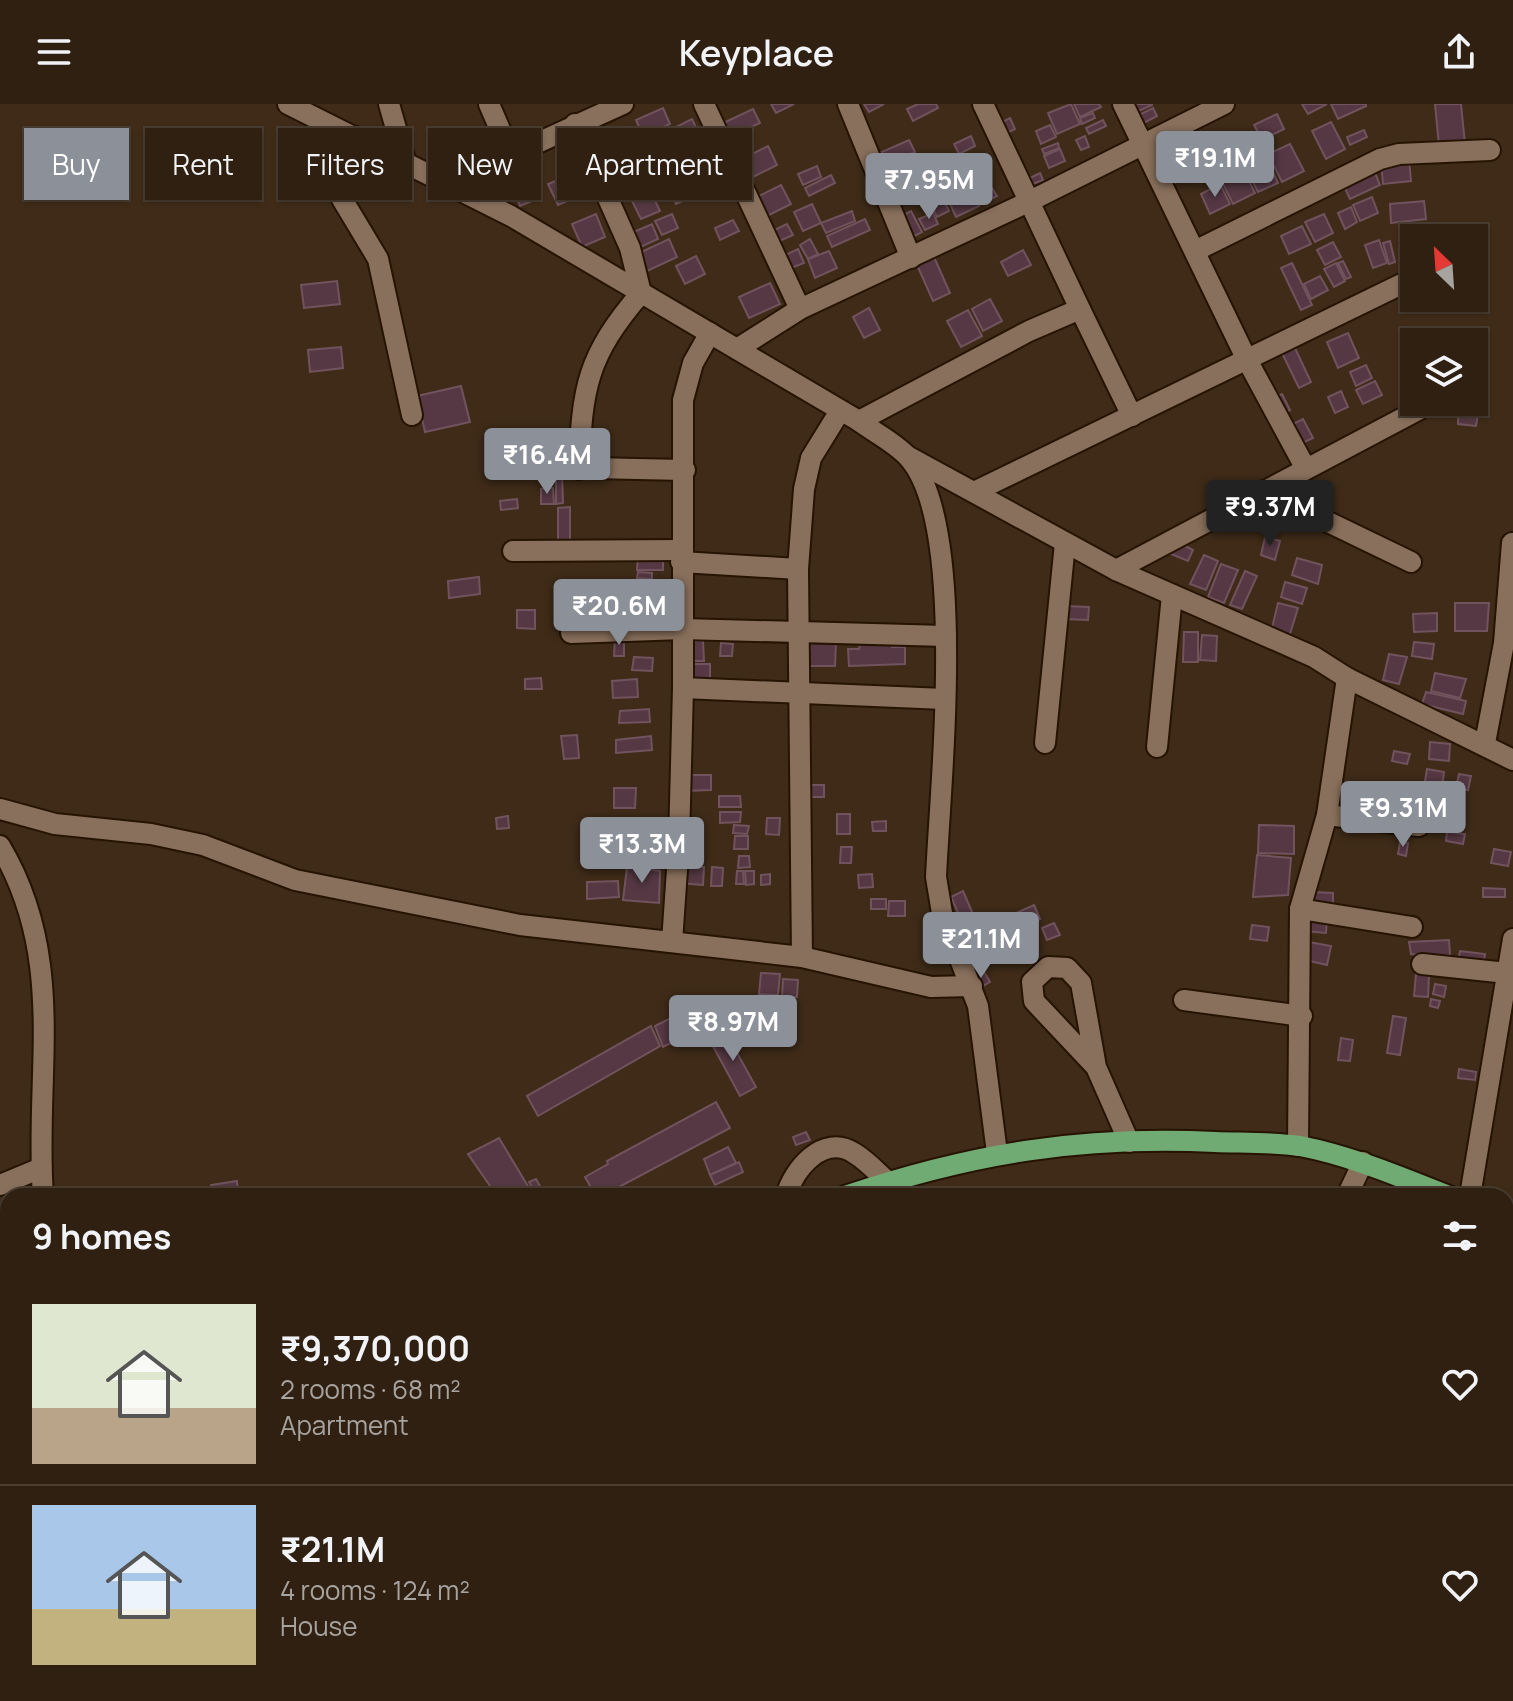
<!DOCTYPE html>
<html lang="en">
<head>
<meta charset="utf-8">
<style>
  body { margin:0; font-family:Manrope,sans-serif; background:#3b2d20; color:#f1f3f6; height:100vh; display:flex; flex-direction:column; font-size:30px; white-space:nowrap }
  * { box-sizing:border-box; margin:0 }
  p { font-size:26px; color:#a7a39f }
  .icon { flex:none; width:44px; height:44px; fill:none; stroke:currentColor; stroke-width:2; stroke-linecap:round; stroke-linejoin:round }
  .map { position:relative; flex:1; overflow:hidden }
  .details { position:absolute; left:0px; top:1084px; width:1514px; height:514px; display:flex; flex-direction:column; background:#2f2012; border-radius:24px 24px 0 0; box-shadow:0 2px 6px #0004,0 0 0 2px #4a3e32 }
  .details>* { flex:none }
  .hud { position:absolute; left:24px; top:24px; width:800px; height:72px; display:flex; gap:16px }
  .needle { width:52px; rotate:335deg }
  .tools { position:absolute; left:1400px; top:120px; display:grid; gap:16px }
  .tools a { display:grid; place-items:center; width:88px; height:88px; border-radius:0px; background:#2f2012; box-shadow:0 2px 6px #0004,0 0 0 2px #4a3e32; font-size:40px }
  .price { position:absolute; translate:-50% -68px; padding:0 18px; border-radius:8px; background:#8c9099; color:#fff; font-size:26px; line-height:52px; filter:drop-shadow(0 2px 4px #0008) }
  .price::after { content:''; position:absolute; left:50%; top:48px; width:24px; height:18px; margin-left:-12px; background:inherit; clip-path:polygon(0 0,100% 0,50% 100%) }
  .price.current { background:#222; color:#fff }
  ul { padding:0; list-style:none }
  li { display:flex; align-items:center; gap:24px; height:200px; padding:0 32px }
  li+li { border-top:2px solid #4a3e32 }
  li span { display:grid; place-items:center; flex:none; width:224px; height:160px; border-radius:0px; color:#555 }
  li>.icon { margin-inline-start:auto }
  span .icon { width:96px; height:96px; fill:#fffc; stroke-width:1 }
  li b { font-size:34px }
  h2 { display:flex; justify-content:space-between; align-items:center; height:96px; padding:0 32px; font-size:34px }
  .tag { padding:0 28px; border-radius:0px; background:#2f2012; box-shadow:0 2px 6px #0004,0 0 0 2px #4a3e32; font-size:28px; line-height:72px }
  .tag.current { background:#8c9099; color:#fff }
  header { display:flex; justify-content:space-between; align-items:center; height:104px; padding:0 32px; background:#2f2012; font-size:36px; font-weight:600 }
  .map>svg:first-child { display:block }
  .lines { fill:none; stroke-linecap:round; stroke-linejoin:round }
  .canal { stroke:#00191b; stroke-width:18 }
  .building { fill:#553843; stroke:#71535e; stroke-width:2 }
  .minor-casing { stroke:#261302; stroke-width:24 }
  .major-casing { stroke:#261302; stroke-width:24 }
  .path { stroke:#7a6858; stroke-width:3; stroke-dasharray:4 6; stroke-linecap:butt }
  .minor { stroke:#89705c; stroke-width:20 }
  .major { stroke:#70ab74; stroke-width:20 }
</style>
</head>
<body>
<header><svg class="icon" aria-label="menu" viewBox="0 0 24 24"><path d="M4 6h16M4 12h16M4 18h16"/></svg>Keyplace<svg class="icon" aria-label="share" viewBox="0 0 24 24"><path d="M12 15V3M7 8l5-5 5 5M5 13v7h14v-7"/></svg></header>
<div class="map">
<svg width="1513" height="1597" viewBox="0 0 1513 1597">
  <rect width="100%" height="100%" fill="#3f2b18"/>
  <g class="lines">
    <g class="canal">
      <polyline points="1506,1524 1513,1507"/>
      <polyline points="1476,1597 1479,1590"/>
    </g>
  </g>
  <g class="building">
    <polygon points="771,0 794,0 776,9"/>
    <polygon points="864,0 884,0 869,8"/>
    <polygon points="918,0 936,0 938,4 913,17 907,5"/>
    <polygon points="1071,0 1080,20 1057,30 1048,9"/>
    <polygon points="1074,0 1099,0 1101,3 1080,13"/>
    <polygon points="1128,0 1152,0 1152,1 1132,10"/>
    <polygon points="1302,0 1327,0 1308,10"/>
    <polygon points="1331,0 1366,0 1366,2 1338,15"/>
    <polygon points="1435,0 1461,0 1465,40 1439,42"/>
    <polygon points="663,4 670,20 643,32 636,16"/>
    <polygon points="1153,4 1157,12 1138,22 1135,13"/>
    <polygon points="753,5 760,19 727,34 721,20"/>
    <polygon points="1093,9 1095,14 1082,20 1080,14"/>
    <polygon points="1277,10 1284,25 1262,36 1254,21"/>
    <polygon points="1010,14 1015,25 1001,32 996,21"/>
    <polygon points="692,15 699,30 681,39 674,24"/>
    <polygon points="1103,16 1106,22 1089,30 1086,24"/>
    <polygon points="1331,18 1345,45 1326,55 1312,27"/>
    <polygon points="1050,21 1056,33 1041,40 1036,27"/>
    <polygon points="1364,26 1367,33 1350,41 1347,33"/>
    <polygon points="666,27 674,42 656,50 649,35"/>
    <polygon points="1228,29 1238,49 1215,60 1205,40"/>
    <polygon points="971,32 975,42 959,50 954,40"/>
    <polygon points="1085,32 1089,43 1081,46 1076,36"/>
    <polygon points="909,36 915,48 881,63 875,51"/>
    <polygon points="703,38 710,52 690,61 684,47"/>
    <polygon points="1058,39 1059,44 1044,50 1042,45"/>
    <polygon points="1290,40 1304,67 1282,78 1268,50"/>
    <polygon points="768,42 777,61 747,76 738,57"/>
    <polygon points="1060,45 1065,57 1049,64 1044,52"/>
    <polygon points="1179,53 1189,72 1169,82 1159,63"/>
    <polygon points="1267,55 1278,79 1258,88 1246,64"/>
    <polygon points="907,56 916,75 889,87 880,68"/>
    <polygon points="984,56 989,68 973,76 968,64"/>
    <polygon points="1409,56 1411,77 1383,80 1381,58"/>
    <polygon points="524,58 539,94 520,102 514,87 496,94 488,73"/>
    <polygon points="817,62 821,73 803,81 798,70"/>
    <polygon points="1373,64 1380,81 1350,95 1342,78"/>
    <polygon points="1243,65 1255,89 1233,100 1221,76"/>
    <polygon points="711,67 718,81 676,100 669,85"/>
    <polygon points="935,67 944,87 928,95 918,75"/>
    <polygon points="1040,69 1043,76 1033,80 1030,74"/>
    <polygon points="573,70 582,91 558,101 548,80"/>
    <polygon points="831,71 835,79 809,92 805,84"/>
    <polygon points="1220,80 1230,100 1210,110 1201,90"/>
    <polygon points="781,81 791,100 767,112 757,93"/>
    <polygon points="969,81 979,102 956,113 946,91"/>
    <polygon points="992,84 997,92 982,100 978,91"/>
    <polygon points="651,88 660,107 641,115 632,97"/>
    <polygon points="942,92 949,107 937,113 930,98"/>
    <polygon points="1372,93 1378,109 1360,117 1353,101"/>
    <polygon points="1424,97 1426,115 1391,119 1390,100"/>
    <polygon points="812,100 821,119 803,127 794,108"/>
    <polygon points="1351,103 1357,118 1345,125 1338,109"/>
    <polygon points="852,107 855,117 826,129 821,119"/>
    <polygon points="911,107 922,128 909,135 898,114"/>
    <polygon points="933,109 938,120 925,126 919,115"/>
    <polygon points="596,110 605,133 582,143 572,120"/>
    <polygon points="672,110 678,124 662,131 655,117"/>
    <polygon points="1324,110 1333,129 1315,138 1305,118"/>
    <polygon points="865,115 870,126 832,143 827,132"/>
    <polygon points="733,116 739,127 720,136 715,124"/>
    <polygon points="652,120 658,135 636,145 629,130"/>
    <polygon points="787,120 793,131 775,139 770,128"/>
    <polygon points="1302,122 1311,140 1289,150 1281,132"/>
    <polygon points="669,135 677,153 645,168 637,150"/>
    <polygon points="810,135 818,150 808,155 800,141"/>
    <polygon points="1379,136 1387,159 1373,164 1365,141"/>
    <polygon points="1390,137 1395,158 1389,160 1383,139"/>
    <polygon points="1333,138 1341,153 1325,161 1317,146"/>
    <polygon points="798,145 804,159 786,166 781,153"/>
    <polygon points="1023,146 1031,161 1008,172 1001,158"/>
    <polygon points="829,147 837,164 815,174 808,155"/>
    <polygon points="696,152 705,170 685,180 676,162"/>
    <polygon points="934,153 950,189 933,197 917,161"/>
    <polygon points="1343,157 1351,173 1346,175 1338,159"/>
    <polygon points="1292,159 1312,201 1301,206 1281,164"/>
    <polygon points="1336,159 1345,177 1334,183 1324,165"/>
    <polygon points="1320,172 1328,186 1311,195 1304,180"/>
    <polygon points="337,177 340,200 304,204 301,181"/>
    <polygon points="770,179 780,200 749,214 739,193"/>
    <polygon points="990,195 1002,217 983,227 972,205"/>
    <polygon points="869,204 880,226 864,234 853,213"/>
    <polygon points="968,206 982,232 961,243 947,217"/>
    <polygon points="1348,229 1359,254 1338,264 1327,238"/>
    <polygon points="1294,242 1311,278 1299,284 1281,247"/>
    <polygon points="341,243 343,264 310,268 308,246"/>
    <polygon points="1366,261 1372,274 1356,282 1350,268"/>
    <polygon points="1375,277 1382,291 1363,300 1356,286"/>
    <polygon points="461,282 470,318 425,328 417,292"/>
    <polygon points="1341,287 1348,303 1335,309 1328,293"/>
    <polygon points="1282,290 1290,306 1280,311 1272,295"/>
    <polygon points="1458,309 1478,310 1476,322 1458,320"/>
    <polygon points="1303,315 1313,334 1296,342 1287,323"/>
    <polygon points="562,368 563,399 556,400 556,369"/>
    <polygon points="553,384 554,400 541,400 541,385"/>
    <polygon points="517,395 518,404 501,406 500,397"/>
    <polygon points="570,403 570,436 558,437 558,404"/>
    <polygon points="1265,433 1280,437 1275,456 1261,451"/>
    <polygon points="1177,438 1193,446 1188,457 1171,450"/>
    <polygon points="638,451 663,451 663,466 637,466"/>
    <polygon points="1204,451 1218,457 1206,486 1190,480"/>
    <polygon points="1297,454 1322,461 1318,480 1292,471"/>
    <polygon points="1221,460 1238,466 1224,499 1208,493"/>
    <polygon points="1245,467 1257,472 1242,505 1230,501"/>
    <polygon points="638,468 652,469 652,475 637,474"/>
    <polygon points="479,473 480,490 449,494 448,477"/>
    <polygon points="1285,478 1307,484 1302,500 1281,493"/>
    <polygon points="640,484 664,484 663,517 639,516"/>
    <polygon points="630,485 631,514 614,514 613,486"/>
    <polygon points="576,488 576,505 563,505 562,489"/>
    <polygon points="609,488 610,517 586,517 586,489"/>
    <polygon points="1278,499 1298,504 1289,533 1271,528"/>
    <polygon points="1455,499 1489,499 1487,527 1455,527"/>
    <polygon points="1065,502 1089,503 1088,516 1064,515"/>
    <polygon points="517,506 535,506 535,525 517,524"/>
    <polygon points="566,508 576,508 575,521 566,520"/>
    <polygon points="1437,509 1437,527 1414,528 1413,510"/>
    <polygon points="1184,528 1198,528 1198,558 1183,558"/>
    <polygon points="1202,531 1217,532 1216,557 1200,556"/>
    <polygon points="615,533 624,533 624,552 614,552"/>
    <polygon points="892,535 892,543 905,543 905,560 849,562 848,545 859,545 861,536"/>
    <polygon points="703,536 704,557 693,557 693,537"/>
    <polygon points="809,536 836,536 835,562 809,562"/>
    <polygon points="1414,538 1434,540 1432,555 1412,552"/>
    <polygon points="721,539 733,540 732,552 720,552"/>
    <polygon points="1389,550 1407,553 1399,580 1383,576"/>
    <polygon points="634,553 653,554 652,567 632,566"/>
    <polygon points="693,560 710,560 710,582 685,582"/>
    <polygon points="1435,569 1466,575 1460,594 1431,587"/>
    <polygon points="541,574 542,585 525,585 525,575"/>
    <polygon points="637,575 638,593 613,594 612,577"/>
    <polygon points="1426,588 1466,597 1463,610 1422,600"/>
    <polygon points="649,605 650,618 619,619 620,607"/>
    <polygon points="577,631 579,654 564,655 561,632"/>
    <polygon points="651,632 652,646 616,649 616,636"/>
    <polygon points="1430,638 1450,640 1449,657 1429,655"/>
    <polygon points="1394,647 1410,650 1407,660 1392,657"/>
    <polygon points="1427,665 1444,668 1442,684 1424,683"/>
    <polygon points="1459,670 1471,672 1468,686 1456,684"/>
    <polygon points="685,671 711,671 711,686 684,687"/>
    <polygon points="802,681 824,681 824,693 801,693"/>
    <polygon points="614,684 636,684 635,704 614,704"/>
    <polygon points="719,692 740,692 741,703 719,703"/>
    <polygon points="720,708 741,708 740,718 720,719"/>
    <rect x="837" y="710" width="13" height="20"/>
    <polygon points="508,712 509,724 497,725 496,714"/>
    <polygon points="767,714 780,714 779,731 766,730"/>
    <polygon points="886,717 886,727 873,727 872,718"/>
    <polygon points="734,721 749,722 747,730 733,729"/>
    <polygon points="1259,721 1294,722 1294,750 1258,749"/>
    <polygon points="1447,728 1465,730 1463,740 1446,737"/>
    <polygon points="735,732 748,732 748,745 734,745"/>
    <polygon points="1400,738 1408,739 1406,752 1398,750"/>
    <polygon points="841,743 852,743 851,759 840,759"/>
    <polygon points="1494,745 1511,748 1508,762 1491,759"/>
    <polygon points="632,746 663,750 662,761 630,756"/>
    <polygon points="1257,751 1291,754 1288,791 1253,793"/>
    <polygon points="739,752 749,752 750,763 738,764"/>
    <polygon points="680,762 704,763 703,781 678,779"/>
    <polygon points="627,763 660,767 659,799 623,796"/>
    <polygon points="712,763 723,764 722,782 711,782"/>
    <polygon points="737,767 743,767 744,780 736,780"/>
    <polygon points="745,767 754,767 754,780 746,781"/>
    <polygon points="770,770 770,780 761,781 761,771"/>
    <polygon points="872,770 873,783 859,784 858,771"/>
    <polygon points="618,777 619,793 587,795 587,778"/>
    <polygon points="1483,784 1505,785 1505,793 1483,793"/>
    <polygon points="963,787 986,840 967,848 952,814 959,811 951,793"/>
    <polygon points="1313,788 1333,789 1333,801 1313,801"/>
    <rect x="871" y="795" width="15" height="10"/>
    <polygon points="889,797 905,797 905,812 888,812"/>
    <polygon points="1034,801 1040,815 998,834 992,820"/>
    <polygon points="1306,812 1327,814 1326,829 1305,827"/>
    <polygon points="1054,819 1060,831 1047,836 1042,824"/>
    <polygon points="1252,821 1269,823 1267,837 1250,835"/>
    <polygon points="1449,836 1450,850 1446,855 1411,850 1409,838"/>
    <polygon points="1309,838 1331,842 1327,861 1305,856"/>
    <polygon points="1460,847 1485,850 1483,862 1458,858"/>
    <polygon points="984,868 990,878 978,885 972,875"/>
    <polygon points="761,869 780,870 778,891 759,890"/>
    <polygon points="1416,870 1429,871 1428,893 1414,892"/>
    <polygon points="783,875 798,876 797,893 782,892"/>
    <polygon points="1435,880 1446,882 1444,893 1433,890"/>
    <polygon points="1431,895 1440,897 1438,904 1430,902"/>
    <polygon points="699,900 711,920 663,943 655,922"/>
    <polygon points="1393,912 1406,914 1400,951 1387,949"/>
    <polygon points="651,922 660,942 538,1012 527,992"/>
    <polygon points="725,927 756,983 740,992 709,935"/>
    <polygon points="1341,934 1353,936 1350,957 1338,956"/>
    <polygon points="1459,965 1476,968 1475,976 1458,974"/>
    <polygon points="716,998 730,1024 602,1092 596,1092 585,1073 608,1060 607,1057"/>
    <polygon points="806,1028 810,1036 796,1041 793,1033"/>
    <polygon points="499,1034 532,1089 528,1092 497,1092 468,1050"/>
    <polygon points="728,1043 736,1059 710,1071 704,1055"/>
    <polygon points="739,1058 743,1068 715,1081 710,1071"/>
    <polygon points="536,1075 541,1084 534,1087 529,1078"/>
    <polygon points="237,1077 238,1088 211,1092 211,1081"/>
    <polygon points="1045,1590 1057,1590 1075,1597 1041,1597"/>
    <polygon points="1061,1590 1105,1590 1101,1597 1077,1597"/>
    <polygon points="1262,1590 1266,1590 1283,1597 1260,1597"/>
  </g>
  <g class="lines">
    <defs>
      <g id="minor">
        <path d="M288,0L511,112L859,317C875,329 896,339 909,354C968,422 940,681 936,773L942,809L978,902L997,1049"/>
        <polyline points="389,0 405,56"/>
        <polyline points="489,0 511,51"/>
        <polyline points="704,0 800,205"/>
        <polyline points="848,0 911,154"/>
        <polyline points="1123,0 1246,254 1306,365"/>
        <path d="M575,20L630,144L641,189C587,252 582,283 579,365"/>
        <polyline points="356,33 342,71 342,95 378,155 412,311"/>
        <polyline points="456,83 511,51 623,0"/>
        <polyline points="1195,147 1380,55 1399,50 1490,46"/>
        <polyline points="1080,205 1132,312"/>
        <polyline points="737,245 800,205 1028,98 1224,0"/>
        <polyline points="859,317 1029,227 1080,205 983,0"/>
        <polyline points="909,353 1116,466 1314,553 1347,574 1513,656"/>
        <polyline points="501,362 685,366"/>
        <polyline points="1264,387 1411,458"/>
        <polyline points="974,388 1414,174"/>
        <polyline points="513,447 682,446"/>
        <polyline points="681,458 798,465"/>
        <polyline points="1116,466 1420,305"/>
        <polyline points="571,529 682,525 946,532"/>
        <polyline points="683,584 944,595"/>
        <polyline points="1045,639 1065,439"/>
        <polyline points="1485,639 1504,539 1512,439"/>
        <polyline points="1157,643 1172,491"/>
        <polyline points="0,705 55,720 151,730 203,741 295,776 520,821 802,853 931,883 972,882"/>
        <polyline points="1327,711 1419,722"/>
        <path d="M0,742C68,856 34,971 43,1092"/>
        <polyline points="1300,805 1412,823"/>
        <polyline points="672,838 679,737 683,584 683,296 693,259 710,229"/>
        <polyline points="802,853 798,465 804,385 811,354 840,307"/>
        <polyline points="1422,860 1507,869"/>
        <polyline points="1184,896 1302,912"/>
        <polyline points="1096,963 1034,897 1032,878 1048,863 1067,864 1081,879 1096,963 1129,1038"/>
        <polyline points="1298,1042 1300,805 1327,711 1347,574"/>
        <polyline points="0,1081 41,1064"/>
        <path d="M786,1092C793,1066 823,1029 854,1049C866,1056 877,1068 888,1078"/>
        <polyline points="1347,1092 1363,1058"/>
        <polyline points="1470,1092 1513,835"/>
        <polyline points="0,1228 8,1225"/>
        <polyline points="912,1590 916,1597"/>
        <polyline points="985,1590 996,1597"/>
        <polyline points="1157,1590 1172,1597"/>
        <polyline points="1323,1590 1338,1597"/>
        <polyline points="1122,1597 1125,1590"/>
      </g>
      <g id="major">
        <path d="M845,1092C973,1049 1080,1032 1215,1038C1243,1039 1272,1038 1300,1042C1352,1052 1400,1073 1449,1092"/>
        <polyline points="1506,1114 1513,1116"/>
        <polyline points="0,1366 8,1363"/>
      </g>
    </defs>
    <use href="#minor" class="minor-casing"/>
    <use href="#major" class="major-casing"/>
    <g class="path">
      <polyline points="82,1590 84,1597"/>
      <polyline points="1505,1597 1513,1579"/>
    </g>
    <use href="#minor" class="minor"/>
    <use href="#major" class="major"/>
  </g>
</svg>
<div class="tools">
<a><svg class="needle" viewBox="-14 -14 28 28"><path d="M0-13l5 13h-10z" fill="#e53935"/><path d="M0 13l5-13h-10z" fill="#a7a39f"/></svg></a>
<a><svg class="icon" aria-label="layers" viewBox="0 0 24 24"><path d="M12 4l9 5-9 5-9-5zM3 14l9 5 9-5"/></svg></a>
</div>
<b class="price" style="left:1215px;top:95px">₹19.1M</b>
<b class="price" style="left:929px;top:117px">₹7.95M</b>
<b class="price" style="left:547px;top:392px">₹16.4M</b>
<b class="price current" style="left:1270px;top:444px">₹9.37M</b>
<b class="price" style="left:619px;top:543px">₹20.6M</b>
<b class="price" style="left:1403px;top:745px">₹9.31M</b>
<b class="price" style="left:642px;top:781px">₹13.3M</b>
<b class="price" style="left:981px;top:876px">₹21.1M</b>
<b class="price" style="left:733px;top:959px">₹8.97M</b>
<div class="hud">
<a class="tag current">Buy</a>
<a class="tag">Rent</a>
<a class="tag">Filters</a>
<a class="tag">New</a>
<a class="tag">Apartment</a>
</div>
<section class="details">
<h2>9 homes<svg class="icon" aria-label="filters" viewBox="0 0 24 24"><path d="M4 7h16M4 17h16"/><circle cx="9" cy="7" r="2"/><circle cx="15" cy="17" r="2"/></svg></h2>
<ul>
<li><span style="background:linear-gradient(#dfe7d0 65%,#b9a48a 0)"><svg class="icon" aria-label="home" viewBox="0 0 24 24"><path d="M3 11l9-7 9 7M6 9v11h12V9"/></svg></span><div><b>₹9,370,000</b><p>2 rooms · 68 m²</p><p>Apartment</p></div><svg class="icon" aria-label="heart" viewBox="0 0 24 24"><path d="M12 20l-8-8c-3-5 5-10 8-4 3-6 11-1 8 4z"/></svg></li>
<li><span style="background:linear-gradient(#a9c7e8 65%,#c2b280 0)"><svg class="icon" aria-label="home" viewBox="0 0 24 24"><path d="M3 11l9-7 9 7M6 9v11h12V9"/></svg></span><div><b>₹21.1M</b><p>4 rooms · 124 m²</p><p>House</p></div><svg class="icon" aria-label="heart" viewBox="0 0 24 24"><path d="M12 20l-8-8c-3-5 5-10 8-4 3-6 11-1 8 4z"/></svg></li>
</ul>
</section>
</div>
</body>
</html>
